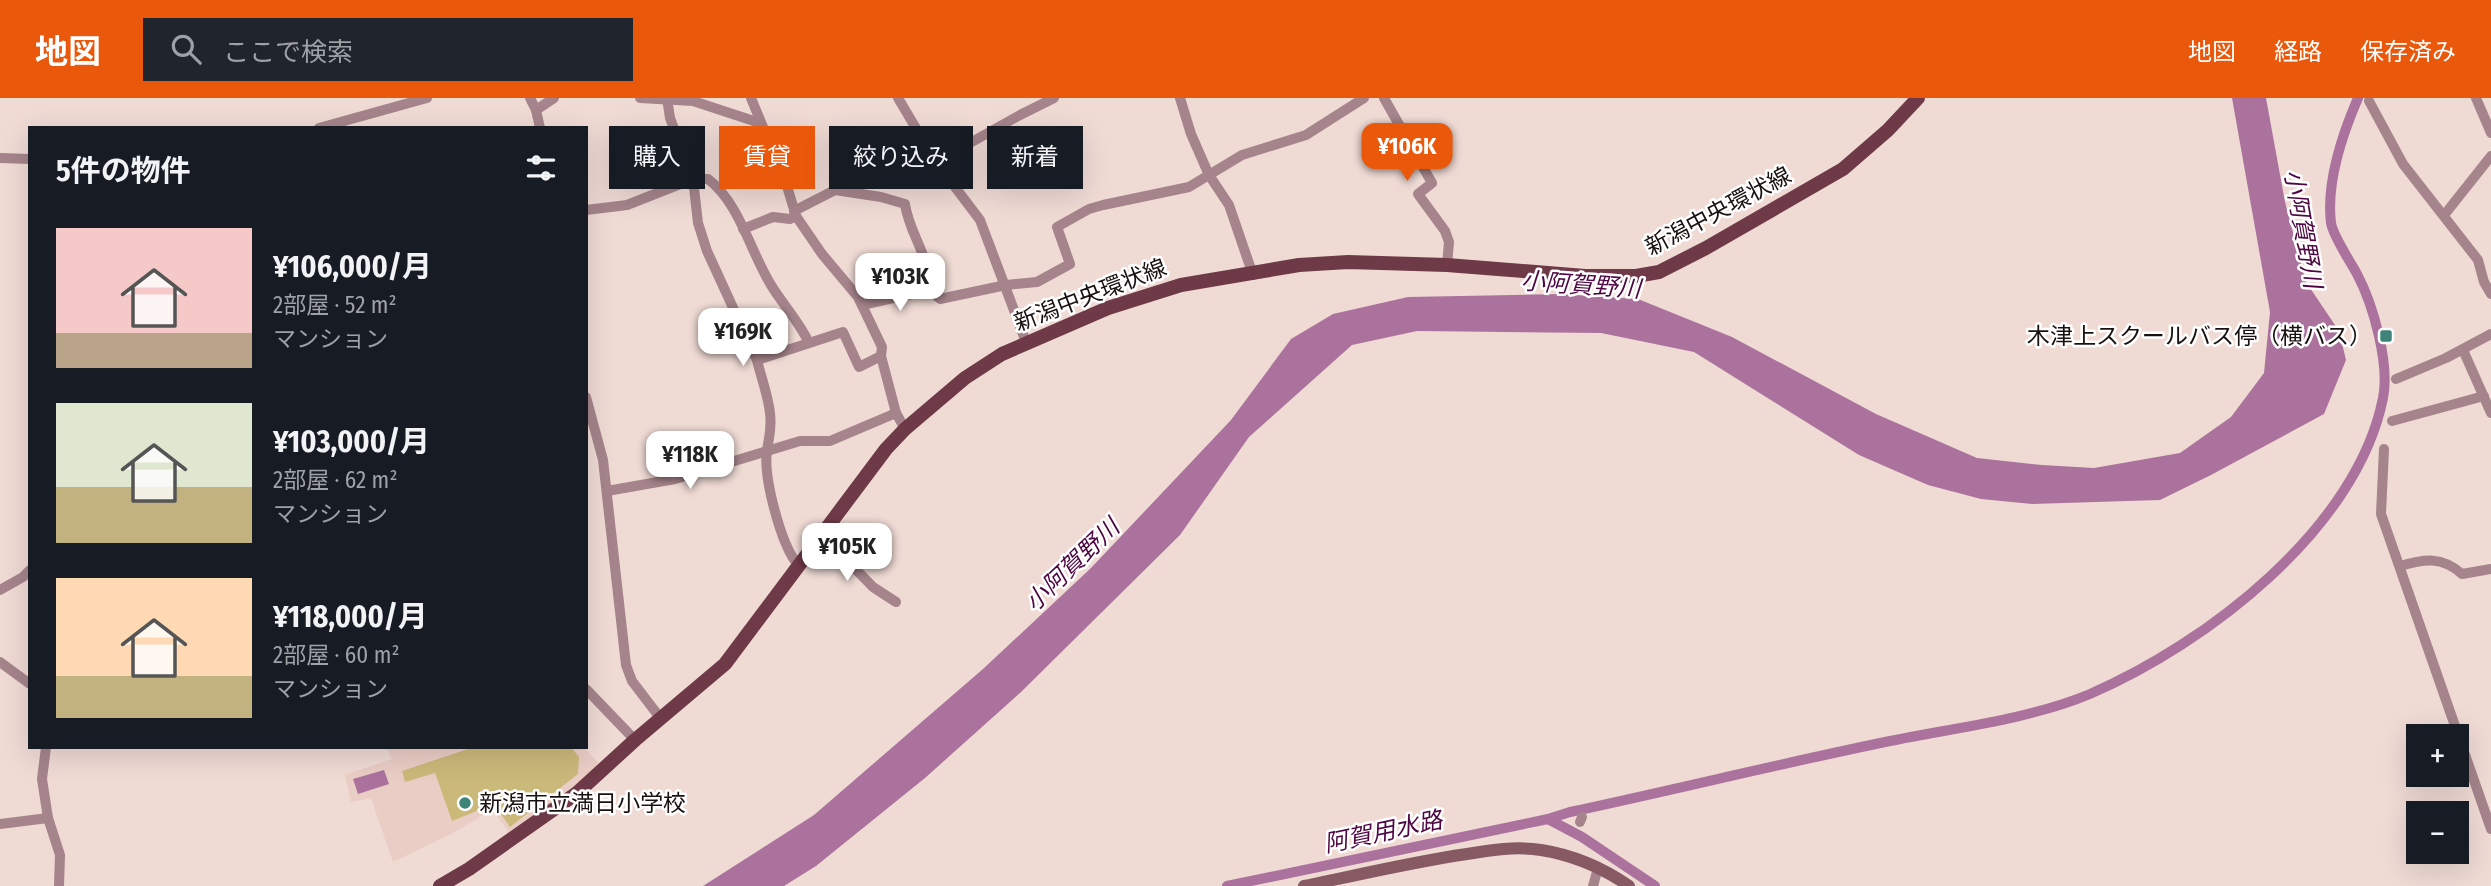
<!DOCTYPE html>
<html lang="ja">
<head>
<meta charset="utf-8">
<style>
  body { margin:0; font-family:"Fira Sans Condensed","Noto Sans JP",sans-serif; background:#20242c; color:#f1f3f6; height:100vh; display:flex; flex-direction:column; font-size:26px; white-space:nowrap }
  * { box-sizing:border-box; margin:0 }
  p { font-size:23px; color:#9ea1a6 }
  .icon { flex:none; width:38px; height:38px; fill:none; stroke:currentColor; stroke-width:2; stroke-linecap:round; stroke-linejoin:round }
  .map { position:relative; flex:1; overflow:hidden }
  .panel { position:absolute; left:28px; top:28px; width:560px; height:623px; display:flex; flex-direction:column; background:#171b24; border-radius:0px; box-shadow:0 7px 28px #0002 }
  .panel>* { flex:none }
  .guide { position:absolute; left:609px; top:28px; width:665px; height:63px; display:flex; gap:14px }
  .controls { position:absolute; left:2406px; top:626px; display:grid; gap:14px }
  .controls a { display:grid; place-items:center; width:63px; height:63px; border-radius:0px; background:#171b24; box-shadow:0 7px 28px #0002; font-size:35px }
  .price { position:absolute; translate:-50% -60px; padding:0 16px; border-radius:14px; background:#fff; color:#222; font-size:23px; line-height:46px; filter:drop-shadow(0 2px 4px #0008) }
  .price::after { content:''; position:absolute; left:50%; top:42px; width:21px; height:16px; margin-left:-10px; background:inherit; clip-path:polygon(0 0,100% 0,50% 100%) }
  .price.current { background:#ea580c; color:#fff }
  ul { padding:0; list-style:none }
  li { display:flex; align-items:center; gap:21px; height:175px; padding:0 28px }
  li span { display:grid; place-items:center; flex:none; width:196px; height:140px; border-radius:0px; color:#555 }
  li>.icon { margin-inline-start:auto }
  span .icon { width:84px; height:84px; fill:#fffc; stroke-width:1 }
  li b { font-size:30px }
  h2 { display:flex; justify-content:space-between; align-items:center; height:84px; padding:0 28px; font-size:30px }
  .chip { padding:0 24px; border-radius:0px; background:#171b24; box-shadow:0 7px 28px #0002; font-size:24px; line-height:63px }
  .chip.current { background:#ea580c; color:#fff }
  header { display:flex; align-items:center; gap:42px; box-sizing:border-box; height:98px; padding:0 35px; background:#ea580c; color:#fff }
  header strong { font-size:33px }
  nav { display:flex; gap:38px; margin-inline-start:auto; font-size:24px }
  .search { width:490px; height:63px; background:#20242c; display:flex; align-items:center; gap:18px; box-sizing:border-box; padding:0 24px; border-radius:0px; color:#9ea1a6; font-size:26px }
  .map>svg:first-child { display:block }
  .built { fill:#eacdc5 }
  .green { fill:#cbb97a }
  .water { fill:#ab729d }
  .lines { fill:none; stroke-linecap:round; stroke-linejoin:round }
  .canal { stroke:#ab729d; stroke-width:10 }
  .minor { stroke:#a5848b; stroke-width:10 }
  .secondary { stroke:#865963; stroke-width:12 }
  .primary { stroke:#6f3a47; stroke-width:14 }
  .poi-dot { fill:#3f8479; stroke:#fff; stroke-width:2.5 }
  .labels { text-anchor:middle; stroke-width:5; stroke-linejoin:round; paint-order:stroke }
  .street-label { font-size:23px; fill:#18110f; stroke:#fff }
  .poi-label { font-size:23px; fill:#18110f; stroke:#fff; text-anchor:end }
  .water-label { font-size:24px; font-style:italic; fill:#4e0743; stroke:#fff }
</style>
</head>
<body>
<header>
<strong>地図</strong>
<div class="search"><svg class="icon" aria-label="search" viewBox="0 0 24 24"><circle cx="10" cy="10" r="6"/><path d="M15 15l6 6"/></svg>ここで検索</div>
<nav><a>地図</a><a>経路</a><a>保存済み</a></nav>
</header>
<div class="map">
<svg width="2491" height="788" viewBox="0 0 2491 788">
  <rect width="100%" height="100%" fill="#efdad4"/>
  <polygon class="built" points="386,649 584,649 601,668 511,738 493,711 455,734 393,764 371,700 351,704 345,677 392,661"/>
  <polygon class="green" points="474,649 571,649 579,659 578,676 510,729 494,706 452,723 435,675 405,684 402,673"/>
  <g class="water">
    <polygon points="2232,0 2266,0 2285,104 2306,184 2339,233 2346,262 2324,316 2211,377 2160,402 2032,406 1981,401 1928,387 1859,357 1694,254 1601,235 1417,233 1352,247 1249,339 1180,437 1021,594 925,680 816,768 784,788 703,788 814,717 983,571 1091,470 1231,322 1291,241 1333,216 1408,199 1560,196 1638,201 1732,239 1876,316 1977,360 2042,367 2094,370 2180,355 2231,319 2264,275 2270,214"/>
    <polygon points="384,672 389,686 358,696 353,681"/>
  </g>
  <g class="lines">
    <g class="canal">
      <polyline points="1548,721 1582,739 1655,788"/>
      <path d="M1227,788L1548,721L1570,714C1677,691 1783,665 1890,643C1953,630 2031,621 2090,596C2206,546 2357,431 2383,300C2390,266 2373,206 2357,176C2350,163 2333,138 2331,125C2326,84 2342,37 2358,0"/>
    </g>
    <g class="minor">
      <polyline points="530,0 536,12 540,30"/>
      <polyline points="640,0 693,3 760,25"/>
      <polyline points="667,0 670,20 693,81 698,125 707,153 757,262"/>
      <polyline points="751,0 786,85 796,118 822,156 858,199 882,249 881,258 896,315 905,331"/>
      <polyline points="898,0 936,64 980,122 1026,244"/>
      <polyline points="1180,0 1191,36 1209,77 1229,107 1253,177"/>
      <polyline points="1384,0 1432,85 1418,96 1445,133 1449,144 1447,167"/>
      <polyline points="2476,0 2491,35"/>
      <polyline points="2369,3 2403,66 2478,162 2484,184 2491,196"/>
      <polyline points="536,12 554,0"/>
      <polyline points="319,30 427,0"/>
      <polyline points="0,60 30,61"/>
      <polyline points="936,64 1020,17 1054,0"/>
      <path d="M586,112L627,107L693,81H708C739,104 751,155 771,187C783,207 799,223 809,245"/>
      <path d="M794,113L835,92L881,99L905,106C909,136 931,159 929,192"/>
      <polyline points="2445,116 2491,58"/>
      <polyline points="743,131 773,119 790,121 796,118"/>
      <polyline points="929,192 940,201 1006,187 1037,184 1070,166 1057,129 1089,111 1103,107 1189,89 1242,57 1306,37 1364,0"/>
      <polyline points="862,207 929,192"/>
      <polyline points="2463,252 2491,315"/>
      <polyline points="2396,281 2446,260 2491,236"/>
      <polyline points="586,299 603,362 626,567 632,583 661,621"/>
      <polyline points="2392,323 2484,298"/>
      <polyline points="2384,351 2381,416 2491,731"/>
      <polyline points="607,393 675,381 800,343 830,343 896,315"/>
      <polyline points="822,437 873,489 896,504"/>
      <path d="M798,467C781,447 763,379 767,353C769,337 772,332 770,315C768,297 761,279 757,262L843,234L859,269L881,258"/>
      <path d="M2400,468C2424,461 2442,458 2462,476L2491,471"/>
      <polyline points="0,492 23,479 30,472"/>
      <polyline points="0,564 30,586"/>
      <polyline points="586,591 635,642"/>
      <polyline points="46,649 42,681 48,720 60,757 59,788"/>
      <polyline points="1580,724 1582,719"/>
      <polyline points="0,726 48,720"/>
      <polyline points="1593,788 1598,770"/>
    </g>
    <path class="secondary" d="M1304,788C1358,777 1412,764 1467,756C1491,752 1516,748 1541,752C1573,757 1603,770 1629,788"/>
    <polyline class="primary" points="440,788 469,771 577,695 635,642 725,566 886,351 905,331 965,280 1002,256 1108,210 1181,187 1299,167 1348,164 1447,167 1585,178 1636,178 1659,174 1706,150 1843,71 1888,32 1918,0"/>
  </g>
  <g class="poi-dot">
    <rect x="2379" y="231" width="14" height="14" rx="3.5"/>
    <circle cx="465" cy="705" r="7"/>
  </g>
  <g class="labels">
    <g class="street-label">
      <text transform="translate(1718 113) rotate(-28)" y="8">新潟中央環状線</text>
      <text transform="translate(1090 197) rotate(-21)" y="8">新潟中央環状線</text>
    </g>
    <g class="poi-label">
      <text x="2372" y="246">木津上スクールバス停（横バス）</text>
      <text x="479" y="713" text-anchor="start">新潟市立満日小学校</text>
    </g>
    <g class="water-label">
      <text transform="translate(2303 131) rotate(80)" y="8">小阿賀野川</text>
      <text transform="translate(1581 187) rotate(4)" y="8">小阿賀野川</text>
      <text transform="translate(1072 467) rotate(-44)" y="8">小阿賀野川</text>
      <text transform="translate(1383 734) rotate(-12)" y="8">阿賀用水路</text>
    </g>
  </g>
</svg>
<div class="controls">
<a>+</a>
<a>−</a>
</div>
<b class="price current" style="left:1407px;top:85px">¥106K</b>
<b class="price" style="left:900px;top:215px">¥103K</b>
<b class="price" style="left:743px;top:270px">¥169K</b>
<b class="price" style="left:690px;top:393px">¥118K</b>
<b class="price" style="left:847px;top:485px">¥105K</b>
<div class="guide">
<a class="chip">購入</a>
<a class="chip current">賃貸</a>
<a class="chip">絞り込み</a>
<a class="chip">新着</a>
</div>
<section class="panel">
<h2>5件の物件<svg class="icon" aria-label="filters" viewBox="0 0 24 24"><path d="M4 7h16M4 17h16"/><circle cx="9" cy="7" r="2"/><circle cx="15" cy="17" r="2"/></svg></h2>
<ul>
<li><span style="background:linear-gradient(#f6c9c9 75%,#b9a48a 0)"><svg class="icon" aria-label="home" viewBox="0 0 24 24"><path d="M3 11l9-7 9 7M6 9v11h12V9"/></svg></span><div><b>¥106,000/月</b><p>2部屋 · 52 m²</p><p>マンション</p></div></li>
<li><span style="background:linear-gradient(#dfe7d0 60%,#c2b280 0)"><svg class="icon" aria-label="home" viewBox="0 0 24 24"><path d="M3 11l9-7 9 7M6 9v11h12V9"/></svg></span><div><b>¥103,000/月</b><p>2部屋 · 62 m²</p><p>マンション</p></div></li>
<li><span style="background:linear-gradient(#ffd9b3 70%,#c2b280 0)"><svg class="icon" aria-label="home" viewBox="0 0 24 24"><path d="M3 11l9-7 9 7M6 9v11h12V9"/></svg></span><div><b>¥118,000/月</b><p>2部屋 · 60 m²</p><p>マンション</p></div></li>
</ul>
</section>
</div>
</body>
</html>
